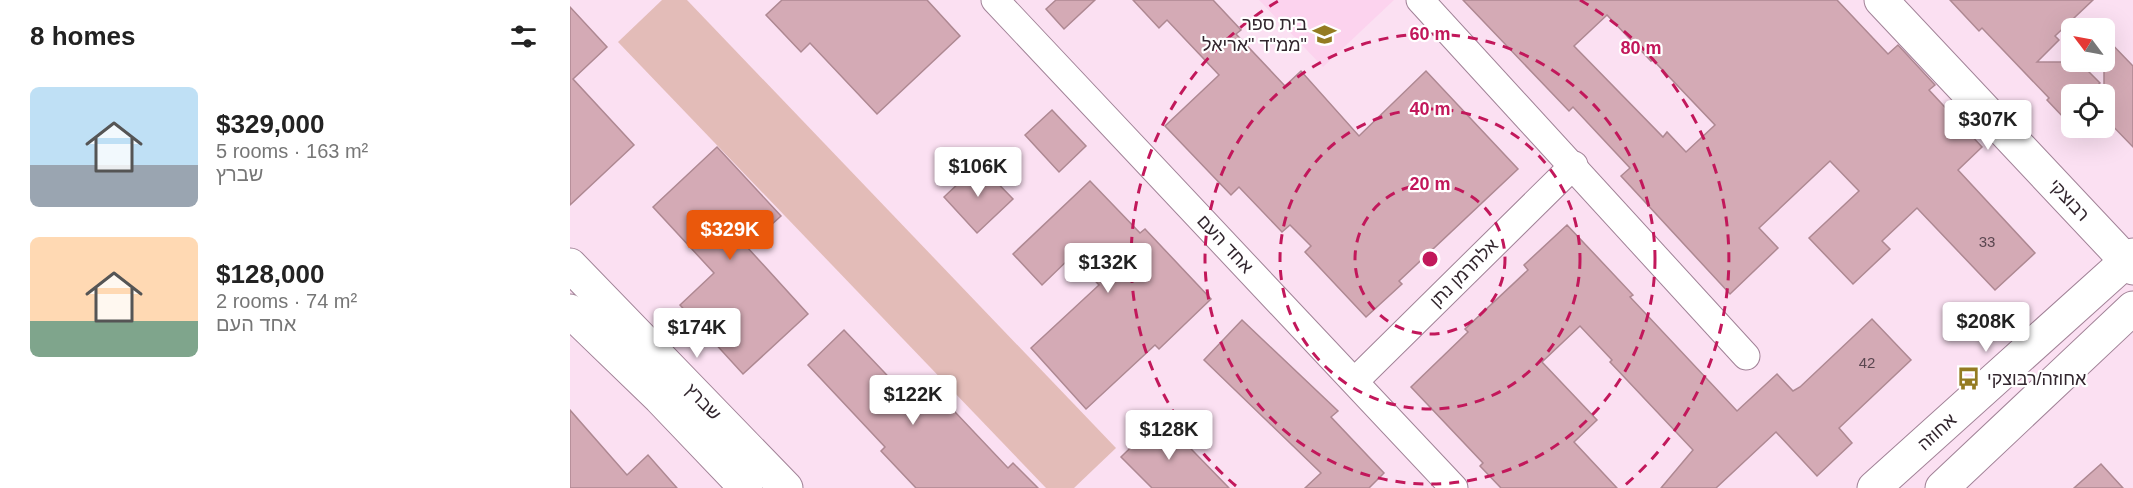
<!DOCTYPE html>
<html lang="en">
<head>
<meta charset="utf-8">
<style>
  body { margin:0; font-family:Helvetica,"Noto Sans Hebrew",sans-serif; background:#f6f6f6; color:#222; height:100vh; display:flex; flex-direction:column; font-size:22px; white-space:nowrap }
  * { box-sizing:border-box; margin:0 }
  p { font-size:20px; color:#767676 }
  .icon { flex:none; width:33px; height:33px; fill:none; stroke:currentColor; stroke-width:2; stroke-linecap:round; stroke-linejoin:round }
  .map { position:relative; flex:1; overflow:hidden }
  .side { display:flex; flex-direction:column; background:#fff; width:570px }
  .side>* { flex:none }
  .needle { width:39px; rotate:302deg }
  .tools { position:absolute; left:1491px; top:18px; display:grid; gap:12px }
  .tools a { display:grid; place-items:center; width:54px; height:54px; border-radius:9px; background:#fff; box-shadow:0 6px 24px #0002; font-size:30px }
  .price { position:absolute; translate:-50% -51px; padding:0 14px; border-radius:6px; background:#fff; color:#222; font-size:20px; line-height:39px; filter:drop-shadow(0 2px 3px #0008) }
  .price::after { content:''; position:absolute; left:50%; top:36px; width:18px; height:14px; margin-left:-9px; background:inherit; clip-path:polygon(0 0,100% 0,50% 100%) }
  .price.on { background:#ea580c; color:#fff }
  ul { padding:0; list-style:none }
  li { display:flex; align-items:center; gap:18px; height:150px; padding:0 30px }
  li span { display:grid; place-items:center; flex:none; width:168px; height:120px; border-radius:9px; color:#555 }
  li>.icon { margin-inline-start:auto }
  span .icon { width:72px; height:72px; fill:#fffc; stroke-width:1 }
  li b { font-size:26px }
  h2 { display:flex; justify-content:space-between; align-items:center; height:72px; padding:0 30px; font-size:26px }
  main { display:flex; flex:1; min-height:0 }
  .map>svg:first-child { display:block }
  .built { fill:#fcd3ee }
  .green { fill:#e3bcb8 }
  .building { fill:#d4aab5; stroke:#ae8892; stroke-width:1.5; fill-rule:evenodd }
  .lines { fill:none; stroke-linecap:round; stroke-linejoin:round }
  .minor-casing { stroke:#a18297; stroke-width:29 }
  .tertiary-casing { stroke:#a18297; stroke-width:35 }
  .secondary-casing { stroke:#a18297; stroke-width:35 }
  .minor { stroke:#fff; stroke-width:27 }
  .tertiary { stroke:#fff; stroke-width:33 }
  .secondary { stroke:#fff; stroke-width:33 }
  .ring { fill:none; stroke:#c2185b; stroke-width:3; stroke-dasharray:10 8 }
  .labels { text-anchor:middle; stroke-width:4.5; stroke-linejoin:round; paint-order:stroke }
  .number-label { font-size:15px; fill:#5a4750 }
  .poi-label { font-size:18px; fill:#32262e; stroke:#fff; text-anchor:end }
  .street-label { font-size:18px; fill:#32262e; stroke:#fff }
  .centre { fill:#c2185b; stroke:#fff; stroke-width:3 }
  .ring-label { font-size:18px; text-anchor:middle; font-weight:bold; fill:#c2185b; stroke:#fff; stroke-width:4.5; stroke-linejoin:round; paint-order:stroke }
</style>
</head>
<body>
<main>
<section class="side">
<h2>8 homes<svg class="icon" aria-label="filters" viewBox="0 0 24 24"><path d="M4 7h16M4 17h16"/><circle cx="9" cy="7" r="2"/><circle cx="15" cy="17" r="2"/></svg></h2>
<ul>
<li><span style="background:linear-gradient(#bfe0f5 65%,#9aa5b1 0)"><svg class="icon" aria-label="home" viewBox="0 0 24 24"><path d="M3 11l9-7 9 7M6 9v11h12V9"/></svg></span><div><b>$329,000</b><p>5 rooms · 163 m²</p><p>שברץ</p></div></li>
<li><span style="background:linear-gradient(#ffd9b3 70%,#7fa58c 0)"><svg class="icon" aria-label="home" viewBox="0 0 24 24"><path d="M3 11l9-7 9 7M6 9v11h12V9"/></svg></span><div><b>$128,000</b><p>2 rooms · 74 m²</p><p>אחד העם</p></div></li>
</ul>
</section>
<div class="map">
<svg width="1563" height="488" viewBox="0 0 1563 488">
  <rect width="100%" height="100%" fill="#fbe0f2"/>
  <polygon class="built" points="689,0 824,0 753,67"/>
  <polygon class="green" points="92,0 117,0 546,448 504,488 476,488 48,42"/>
  <g class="building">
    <polygon points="212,0 357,0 390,36 307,114 240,43 231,52 196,15"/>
    <polygon points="486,0 525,0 494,29 476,9"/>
    <polygon points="563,0 643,0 671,30 666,34 715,86 731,71 789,136 856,71 948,169 829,281 832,284 796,317 735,252 741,246 720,225 712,232 669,187 661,195 595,126 649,75 597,20 589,28"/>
    <path d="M893,0H1267L1318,54L1328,45L1365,85L1359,90L1412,147L1388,170L1465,253L1425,290L1347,208L1312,241L1320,249L1283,284L1239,238L1289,191L1260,161L1189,228L1208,248L1160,294L1051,176L1060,168L1003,107L999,111ZM1037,15L1081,61L1083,60L1145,125L1116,152L1097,132L1093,137L1004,46Z"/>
    <polygon points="1380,0 1523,0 1485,36 1489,40 1467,62 1509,62 1530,83 1518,94 1502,94 1502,111 1494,118 1477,100 1479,98 1412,28 1409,31"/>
    <polygon points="0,7 37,47 3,79 64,145 0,205"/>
    <polygon points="1534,36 1563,66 1563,147 1534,117"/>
    <polygon points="482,110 516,146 489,172 455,135"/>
    <polygon points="147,147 211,216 177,247 238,314 173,374 110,305 144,273 83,207"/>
    <polygon points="409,164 443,199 407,233 374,197"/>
    <polygon points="520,181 570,233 575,229 641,299 589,349 585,345 516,409 461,348 529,285 502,256 472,285 443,254"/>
    <polygon points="997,225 1063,295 1060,297 1167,411 1207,374 1223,391 1230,387 1302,319 1341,360 1269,428 1282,443 1247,476 1206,432 1146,488 1091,488 1123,450 1040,362 1042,360 1010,326 972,362 1027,420 1004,442 1047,488 931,488 910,466 913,463 841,387 898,332 895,329 958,270 954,265"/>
    <polygon points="672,320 768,411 761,417 814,473 799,488 735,488 751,473 634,360"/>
    <polygon points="274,330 352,412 369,395 438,468 443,463 468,488 346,488 311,451 315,447 238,365"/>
    <polygon points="0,410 57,475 78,455 107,488 0,488"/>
    <polygon points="591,418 659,488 582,488 551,457"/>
    <polygon points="1531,464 1553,488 1504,488"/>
  </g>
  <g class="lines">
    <defs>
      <g id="minor">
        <polyline points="425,0 884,488"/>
        <polyline points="850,0 1176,356"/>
        <polyline points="785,381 1004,165"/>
      </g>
      <g id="tertiary">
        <polyline points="1311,0 1563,268"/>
        <polyline points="0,265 216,488"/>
        <polyline points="0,311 90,398 176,488"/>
      </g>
      <g id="secondary">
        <polyline points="1304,488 1563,255"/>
        <polyline points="1372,488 1563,308"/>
      </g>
    </defs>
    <use href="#minor" class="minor-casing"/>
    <use href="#tertiary" class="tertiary-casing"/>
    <use href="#secondary" class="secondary-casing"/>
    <use href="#minor" class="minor"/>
    <use href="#tertiary" class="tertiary"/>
    <use href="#secondary" class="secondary"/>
  </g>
  <g class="ring">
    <circle cx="860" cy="259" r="75"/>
    <circle cx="860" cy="259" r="150"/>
    <circle cx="860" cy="259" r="225"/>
    <path d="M666 486A299 299 0 0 1 710 0M1010 0A299 299 0 0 1 1054 486"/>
  </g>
  <defs>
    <symbol id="school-bare" viewBox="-9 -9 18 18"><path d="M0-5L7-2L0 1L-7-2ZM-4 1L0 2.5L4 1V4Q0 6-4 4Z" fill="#947b22" stroke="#fff" stroke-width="2.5" paint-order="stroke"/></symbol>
    <symbol id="bus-bare" viewBox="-9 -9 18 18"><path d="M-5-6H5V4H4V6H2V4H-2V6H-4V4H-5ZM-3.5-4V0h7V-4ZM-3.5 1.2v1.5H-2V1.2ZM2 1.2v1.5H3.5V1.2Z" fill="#947b22" stroke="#fff" stroke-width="2.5" paint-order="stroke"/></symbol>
  </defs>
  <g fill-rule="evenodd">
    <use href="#school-bare" x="738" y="18" width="33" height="33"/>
    <use href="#bus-bare" x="1382" y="362" width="33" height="33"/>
  </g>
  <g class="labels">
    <g class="number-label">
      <text x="1417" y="247">33</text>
      <text x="1297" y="368">42</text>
    </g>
    <g class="poi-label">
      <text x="737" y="30">בית ספר<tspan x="737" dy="21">ממ"ד "אריאל"</tspan></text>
      <text x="1417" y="385" text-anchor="start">אחוזה/רבוצקי</text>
    </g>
    <g class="street-label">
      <text transform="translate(1499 200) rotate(47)" y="6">רבוצקי</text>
      <text transform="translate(655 244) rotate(47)" y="6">אחד העם</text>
      <text transform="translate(894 273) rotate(-45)" y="6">אלתרמן נתן</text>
      <text transform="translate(133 402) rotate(46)" y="6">שברץ</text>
      <text transform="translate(1367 432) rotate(-42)" y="6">אחוזה</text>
    </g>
  </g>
  <circle cx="860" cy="259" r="9" class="centre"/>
  <g class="ring-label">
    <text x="860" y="40">60 m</text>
    <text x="1071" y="54">80 m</text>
    <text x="860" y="115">40 m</text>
    <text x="860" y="190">20 m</text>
  </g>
</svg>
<div class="tools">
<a><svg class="needle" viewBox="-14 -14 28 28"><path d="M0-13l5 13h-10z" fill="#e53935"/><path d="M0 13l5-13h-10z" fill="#767676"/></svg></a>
<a><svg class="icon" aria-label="locate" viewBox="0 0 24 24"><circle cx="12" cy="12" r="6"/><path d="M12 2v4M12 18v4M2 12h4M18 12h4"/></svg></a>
</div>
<b class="price" style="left:1418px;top:151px">$307K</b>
<b class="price" style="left:408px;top:198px">$106K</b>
<b class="price on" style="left:160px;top:261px">$329K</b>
<b class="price" style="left:538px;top:294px">$132K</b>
<b class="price" style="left:1416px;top:353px">$208K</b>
<b class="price" style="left:127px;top:359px">$174K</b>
<b class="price" style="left:343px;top:426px">$122K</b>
<b class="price" style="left:599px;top:461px">$128K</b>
</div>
</main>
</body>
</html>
